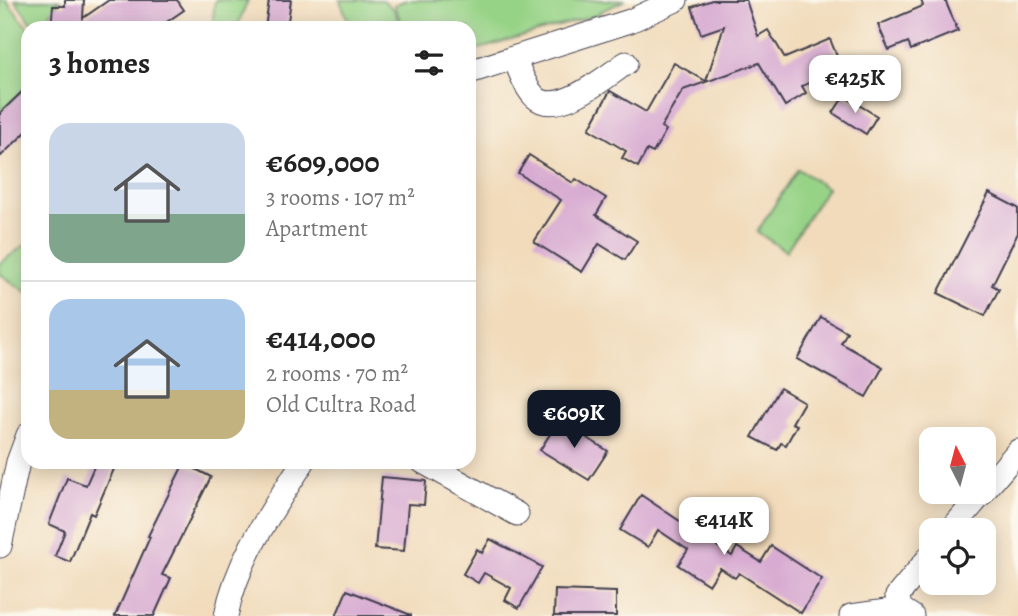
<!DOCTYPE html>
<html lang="en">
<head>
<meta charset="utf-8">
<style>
  body { margin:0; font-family:Alegreya,serif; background:#f2f2f2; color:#222; height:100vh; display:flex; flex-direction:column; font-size:26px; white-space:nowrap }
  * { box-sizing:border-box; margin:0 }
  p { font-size:23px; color:#767676 }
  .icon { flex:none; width:38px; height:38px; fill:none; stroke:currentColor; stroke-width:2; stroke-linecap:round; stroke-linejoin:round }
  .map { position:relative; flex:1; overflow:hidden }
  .details { position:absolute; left:21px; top:21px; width:455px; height:448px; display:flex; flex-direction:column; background:#fff; border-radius:21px; box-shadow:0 4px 18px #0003 }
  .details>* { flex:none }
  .needle { width:46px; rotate:354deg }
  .controls { position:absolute; left:919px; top:427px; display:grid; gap:14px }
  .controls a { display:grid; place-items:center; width:77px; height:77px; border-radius:14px; background:#fff; box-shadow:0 4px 18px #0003; font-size:35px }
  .price { position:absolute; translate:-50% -60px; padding:0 16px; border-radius:14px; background:#fff; color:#222; font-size:23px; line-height:46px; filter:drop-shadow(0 2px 4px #0008) }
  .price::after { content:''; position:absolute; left:50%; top:42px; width:21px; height:16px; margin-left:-10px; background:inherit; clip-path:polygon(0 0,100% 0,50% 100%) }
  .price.on { background:#111827; color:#fff }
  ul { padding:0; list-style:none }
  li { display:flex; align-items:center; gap:21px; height:175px; padding:0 28px }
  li+li { border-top:2px solid #e0e0e0 }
  li span { display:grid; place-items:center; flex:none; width:196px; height:140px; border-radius:21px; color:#555 }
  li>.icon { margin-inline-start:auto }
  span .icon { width:84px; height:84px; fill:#fffc; stroke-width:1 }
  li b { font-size:30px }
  h2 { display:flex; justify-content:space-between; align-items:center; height:84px; padding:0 28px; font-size:30px }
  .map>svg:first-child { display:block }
  .green { fill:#97d387; stroke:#5c7a61; stroke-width:2 }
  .building { fill:#d8acd2 }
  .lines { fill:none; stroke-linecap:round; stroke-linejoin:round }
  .minor-casing { stroke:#413e4e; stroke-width:25 }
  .minor { stroke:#fff; stroke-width:23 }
</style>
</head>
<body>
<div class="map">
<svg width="1018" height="616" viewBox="0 0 1018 616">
  <rect width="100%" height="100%" fill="#fbf7ec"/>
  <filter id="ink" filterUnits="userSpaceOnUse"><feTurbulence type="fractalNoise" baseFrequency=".0143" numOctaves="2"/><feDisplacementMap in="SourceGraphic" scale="14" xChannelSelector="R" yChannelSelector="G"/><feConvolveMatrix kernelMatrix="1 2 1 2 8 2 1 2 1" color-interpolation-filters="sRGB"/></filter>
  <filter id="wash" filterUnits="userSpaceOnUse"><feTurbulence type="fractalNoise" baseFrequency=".00686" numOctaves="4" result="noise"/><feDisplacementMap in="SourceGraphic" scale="28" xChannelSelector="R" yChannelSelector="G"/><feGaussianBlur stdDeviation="1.57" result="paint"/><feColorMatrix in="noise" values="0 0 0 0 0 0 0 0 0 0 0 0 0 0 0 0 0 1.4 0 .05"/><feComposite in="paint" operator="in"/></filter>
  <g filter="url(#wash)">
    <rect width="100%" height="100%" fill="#f1dbbb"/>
    <g class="green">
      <polygon points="0,0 6,0 28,28 28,85 0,113"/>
      <polygon points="15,0 60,0 40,28 35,28"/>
      <polygon points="215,0 248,0 238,25 244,28 212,28"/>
      <polygon points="340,0 383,0 394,10 402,28 351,28"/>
      <polygon points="406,0 626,0 599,12 600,14 469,52 469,28 404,28 394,5"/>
      <polygon points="798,169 827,188 786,251 757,232"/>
      <polygon points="28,243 28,293 0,274 0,263"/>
    </g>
    <g id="blocks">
      <g class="building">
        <polygon points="65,0 84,0 83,18 109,0 177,0 184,10 158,28 51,28 53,6 65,6"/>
        <polygon points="269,0 291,0 287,28 265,28"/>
        <polygon points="712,0 746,0 758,36 768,30 785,58 830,39 842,69 802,86 806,93 785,106 759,63 683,90 661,127 666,130 653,153 647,150 638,167 622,158 626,151 589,129 610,91 646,112 674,63 706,81 724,26 701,34 692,7"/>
        <polygon points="921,0 945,0 958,31 911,50 908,42 889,50 878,25 923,6"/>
        <polygon points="28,86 28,130 0,157 0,113"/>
        <polygon points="844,96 877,116 866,134 833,113"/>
        <polygon points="529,155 573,183 576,179 606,198 596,215 637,241 625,260 599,244 582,272 534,242 561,200 518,173"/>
        <polygon points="989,193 1018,208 1018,233 992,285 999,289 985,316 938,293"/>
        <polygon points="821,317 847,332 841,343 883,367 866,397 797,359"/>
        <polygon points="780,388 804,402 792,423 797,425 786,445 781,443 777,450 752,437"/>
        <polygon points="559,420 608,451 589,480 540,450"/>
        <polygon points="96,462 114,469 94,515 90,513 70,562 55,556 65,531 49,524 67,478 86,485"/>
        <polygon points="184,463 211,477 162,575 171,578 154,616 115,616 150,537 148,536"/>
        <polygon points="382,477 426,481 424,505 408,504 404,551 375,549"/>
        <polygon points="641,495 732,556 737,547 761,562 771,546 822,579 801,613 739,573 735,578 720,568 709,585 678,565 688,550 658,530 648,547 620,530"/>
        <polygon points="490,539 542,567 519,608 505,600 511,588 484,573 478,583 463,574 477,549 482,553"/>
        <polygon points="347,590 411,615 411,616 336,616"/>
        <polygon points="555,590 616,592 616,616 554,616"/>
      </g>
    </g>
  </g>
  <g filter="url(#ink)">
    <use href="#blocks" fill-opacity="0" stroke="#413e4e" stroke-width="2"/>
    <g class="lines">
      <defs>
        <g id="minor">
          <path d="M514,58C520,71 525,87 535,97C557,118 607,76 626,63"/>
          <polyline points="469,72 630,21 676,0"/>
          <polyline points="423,462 517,514"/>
          <polyline points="951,530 1018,451"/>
          <polyline points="0,546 18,462 28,435"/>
          <path d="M226,616C237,559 272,511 303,462"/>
          <polyline points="851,616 901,609"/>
          <polyline points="912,616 901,609 897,596 931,555"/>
        </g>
      </defs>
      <use href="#minor" class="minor-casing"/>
      <use href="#minor" class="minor"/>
    </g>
  </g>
</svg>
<div class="controls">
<a><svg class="needle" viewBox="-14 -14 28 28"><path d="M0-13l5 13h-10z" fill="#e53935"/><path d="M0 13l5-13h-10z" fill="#767676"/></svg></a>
<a><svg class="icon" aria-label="locate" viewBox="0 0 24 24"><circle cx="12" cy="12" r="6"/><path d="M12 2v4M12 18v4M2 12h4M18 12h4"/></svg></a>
</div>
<b class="price" style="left:855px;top:115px">€425K</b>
<b class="price on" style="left:574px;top:450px">€609K</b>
<b class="price" style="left:724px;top:557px">€414K</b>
<section class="details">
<h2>3 homes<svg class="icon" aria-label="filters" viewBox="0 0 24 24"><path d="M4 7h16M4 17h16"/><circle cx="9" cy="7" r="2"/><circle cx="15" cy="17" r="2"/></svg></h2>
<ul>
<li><span style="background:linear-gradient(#c9d6e8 65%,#7fa58c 0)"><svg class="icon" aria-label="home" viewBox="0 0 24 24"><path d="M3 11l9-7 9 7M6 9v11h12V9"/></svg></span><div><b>€609,000</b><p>3 rooms · 107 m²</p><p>Apartment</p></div></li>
<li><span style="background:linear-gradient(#a9c7e8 65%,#c2b280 0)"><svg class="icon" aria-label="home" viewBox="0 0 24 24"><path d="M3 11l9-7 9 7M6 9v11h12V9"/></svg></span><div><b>€414,000</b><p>2 rooms · 70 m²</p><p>Old Cultra Road</p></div></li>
</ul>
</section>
</div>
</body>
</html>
